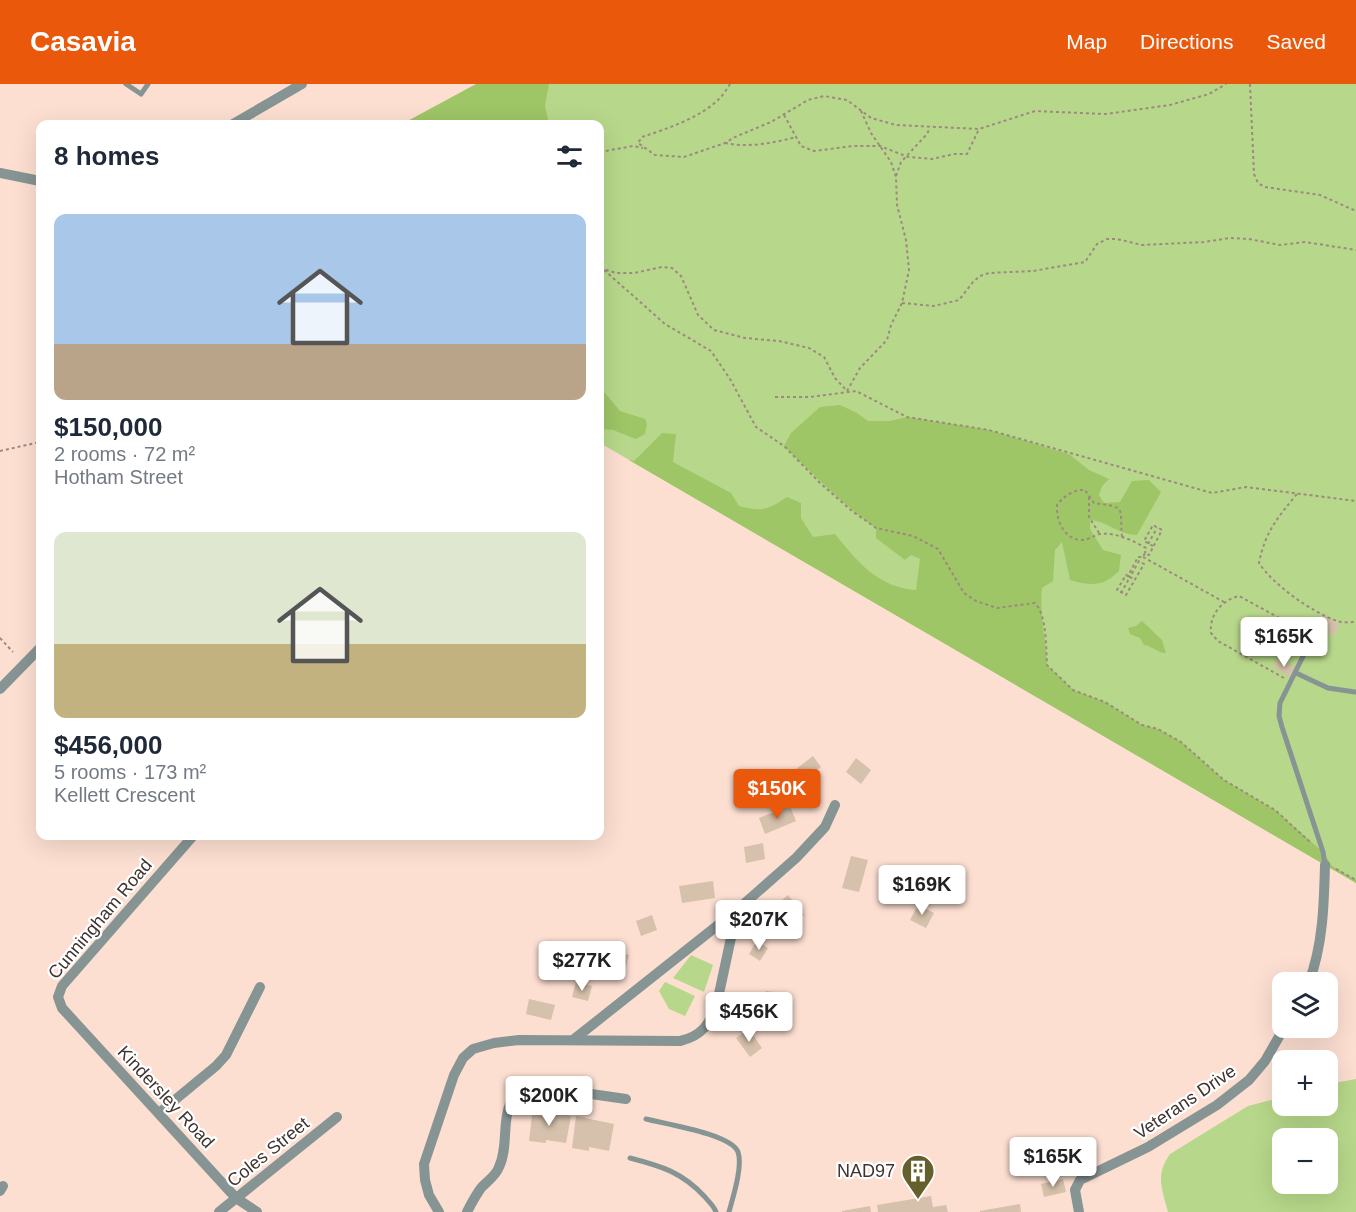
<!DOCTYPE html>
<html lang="en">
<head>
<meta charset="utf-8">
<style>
  body { margin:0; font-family:Helvetica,sans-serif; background:#f6f6f7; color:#1f2937; height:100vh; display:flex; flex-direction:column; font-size:22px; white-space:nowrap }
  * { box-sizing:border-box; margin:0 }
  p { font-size:20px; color:#747a83 }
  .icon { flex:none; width:33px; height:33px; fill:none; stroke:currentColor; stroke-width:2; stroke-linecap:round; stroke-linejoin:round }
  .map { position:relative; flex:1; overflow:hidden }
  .drawer { position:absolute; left:36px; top:36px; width:568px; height:720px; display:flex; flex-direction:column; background:#fff; border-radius:12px; box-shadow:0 6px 24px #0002 }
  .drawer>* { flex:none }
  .controls { position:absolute; left:1272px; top:888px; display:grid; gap:12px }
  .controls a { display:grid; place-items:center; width:66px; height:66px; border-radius:12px; background:#fff; box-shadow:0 6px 24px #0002; font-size:30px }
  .price { position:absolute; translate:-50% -51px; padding:0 14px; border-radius:6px; background:#fff; color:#222; font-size:20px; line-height:39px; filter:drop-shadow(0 2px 3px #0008) }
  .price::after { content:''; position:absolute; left:50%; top:36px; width:18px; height:14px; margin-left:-9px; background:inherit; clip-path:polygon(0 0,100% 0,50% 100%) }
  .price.selected { background:#ea580c; color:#fff }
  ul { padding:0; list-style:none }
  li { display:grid; align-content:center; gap:12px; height:318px; padding:0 18px }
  li span { display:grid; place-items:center; height:186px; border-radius:12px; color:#555 }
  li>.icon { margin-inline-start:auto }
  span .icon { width:108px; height:108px; fill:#fffc; stroke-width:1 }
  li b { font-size:26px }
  h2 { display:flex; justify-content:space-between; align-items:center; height:72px; padding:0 18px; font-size:26px }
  header { display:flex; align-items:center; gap:36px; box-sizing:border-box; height:84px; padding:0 30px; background:#ea580c; color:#fff }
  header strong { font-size:28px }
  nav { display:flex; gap:33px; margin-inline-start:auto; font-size:21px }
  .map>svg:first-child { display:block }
  .green { fill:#b7d88a; fill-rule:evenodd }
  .forest { fill:#9ec566 }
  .building { fill:#d6c1ac }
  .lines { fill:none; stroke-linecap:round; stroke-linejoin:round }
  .path { stroke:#9d8980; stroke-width:2; stroke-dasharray:3 3; stroke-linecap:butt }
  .lane { stroke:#869494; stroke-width:5 }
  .street { stroke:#869494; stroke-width:10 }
  .labels { text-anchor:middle; stroke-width:4.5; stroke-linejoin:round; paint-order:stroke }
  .street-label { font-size:18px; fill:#3e332e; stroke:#fff }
  .poi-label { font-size:18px; fill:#3e332e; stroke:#fff; text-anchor:end }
</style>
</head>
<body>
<header>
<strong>Casavia</strong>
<nav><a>Map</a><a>Directions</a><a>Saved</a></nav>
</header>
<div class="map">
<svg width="1356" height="1128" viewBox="0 0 1356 1128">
  <rect width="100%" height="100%" fill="#fcdfd1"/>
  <g class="green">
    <polygon points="481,0 1356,0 1356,799 600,359 600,40 407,40"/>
    <polygon points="691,871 713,881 704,908 673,894"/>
    <polygon points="665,898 695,912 685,932 669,925 659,907"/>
    <path d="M1356,995V1128H1168C1162,1105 1155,1091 1170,1070L1248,1022L1282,1013V1022H1328V1000ZM1328,1054V1100H1282V1054Z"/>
  </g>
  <g class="forest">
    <polygon points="476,0 549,0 545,22 549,40 402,40"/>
    <polygon points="600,303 620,327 645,335 647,340 645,350 636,355 613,346 600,345"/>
    <path d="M840,321L857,329L868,337H890L907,333L989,346L1069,370L1089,386L1109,395L1102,402L1099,411L1104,419L1120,418L1132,397L1149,396L1161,408L1137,451C1119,451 1107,437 1090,436V445L1103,466L1121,471L1119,487C1103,503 1091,502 1070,496L1062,458L1055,466L1053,497L1042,504C1039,530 1046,555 1047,581L1073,606L1105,618L1142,641L1158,645L1181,658L1224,696L1275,726L1323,768L1332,782L1356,796V799L629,376L634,377L662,349L676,350L673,378L731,409L739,422C762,428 768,426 787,413L801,419V434L813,453L835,450C858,478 877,503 916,506L920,475L911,471L905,476L876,454V444C842,420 814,391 784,362L791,349L820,323Z"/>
    <path d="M1142,537L1162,556L1166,569C1159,570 1153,562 1144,561L1140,554L1130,550L1128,544L1136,542Z"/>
  </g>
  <g class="building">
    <polygon points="1322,530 1340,540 1334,552 1316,541"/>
    <polygon points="1278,575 1295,583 1290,593 1273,583"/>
    <polygon points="813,672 821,683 799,699 791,689"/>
    <polygon points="856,674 871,686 861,700 846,688"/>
    <polygon points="790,722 796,737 765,750 759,734"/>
    <polygon points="763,759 765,775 746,779 744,763"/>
    <polygon points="851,772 868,776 859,808 842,804"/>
    <polygon points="713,797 715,814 682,819 679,802"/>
    <polygon points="788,811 804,831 792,840 776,821"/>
    <polygon points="918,821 934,829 926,844 910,836"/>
    <polygon points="652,831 657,846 641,852 636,837"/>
    <polygon points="757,857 768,864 760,877 749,870"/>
    <polygon points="604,864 629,871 625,886 600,879"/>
    <polygon points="576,898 592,902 588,917 572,913"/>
    <polygon points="766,907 780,909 778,929 763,928"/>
    <polygon points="529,915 555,921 551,936 526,930"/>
    <polygon points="749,945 762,964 750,973 736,954"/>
    <polygon points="533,1024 571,1032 566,1059 546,1056 546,1059 529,1057"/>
    <polygon points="576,1032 614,1040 609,1067 589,1063 589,1067 572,1064"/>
    <polygon points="1063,1095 1066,1108 1044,1113 1041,1100"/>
    <polygon points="931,1112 933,1123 946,1121 948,1128 878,1128 877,1121"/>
    <polygon points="1020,1120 1021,1128 980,1128 980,1127"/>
    <polygon points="870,1122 871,1128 842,1128 842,1127"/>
  </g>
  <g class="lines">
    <g class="path">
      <path d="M730,0C727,5 723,11 719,15C700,34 666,45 642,53L638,59L655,71L684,73L725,59L735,53L771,38L808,16L824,12L847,16L871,34L896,41L979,45L1035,27L1106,30L1170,21L1209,10L1226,0"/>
      <polyline points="1250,0 1254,90 1258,99 1265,103 1320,111 1356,127"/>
      <polyline points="784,31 801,62 814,67 853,62 880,62 908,73 932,75 954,70 967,70 979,45"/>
      <path d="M725,59C747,64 774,59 796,53"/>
      <polyline points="600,68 633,62 643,64"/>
      <polyline points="896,92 901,78 927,50 930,44"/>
      <polyline points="600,184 616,189 634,189 662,183 672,184 681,192 698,231 714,246 745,254 779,257 809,264 824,273 835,294 847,307"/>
      <path d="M604,186L665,240L711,267L730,295L756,343L784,362L820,399L852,427L876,444L913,452L938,465L964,509L976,517L997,524L1035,519C1047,531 1046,565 1047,581L1073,606L1105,618L1142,641L1158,645L1181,658L1224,696L1275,726L1310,758"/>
      <polyline points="902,219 934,222 959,216 973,198 980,192 989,189 1033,187 1085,178 1097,160 1107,155 1117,155 1142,161 1204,158 1230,154 1249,155 1280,161 1305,158 1356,166"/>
      <polyline points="847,307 860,284 887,256 891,241 902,219 909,186 906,156 897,121 896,93 891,78 871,49 861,27"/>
      <polyline points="775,313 810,313 856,307 907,333 989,346 1212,409 1246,403 1356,417"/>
      <polyline points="0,367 40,358"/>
      <path d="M1297,410C1278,433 1265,448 1259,479C1272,500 1313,529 1337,537C1343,539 1350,538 1356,538"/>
      <polyline points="1089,413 1089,433 1099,449"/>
      <path d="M1122,453C1119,422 1128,424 1094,419L1085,406C1074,405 1064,412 1057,421C1056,436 1064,456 1082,456C1089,456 1094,451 1100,450C1115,448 1134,457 1146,464L1145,469"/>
      <polyline points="1148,460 1157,444"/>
      <polyline points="1143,473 1224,518"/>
      <polyline points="1128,492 1130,493 1139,477 1144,480 1126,511 1117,506 1126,491 1128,492 1138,473 1143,473 1145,469 1149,471 1162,446 1153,441 1144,457 1153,462"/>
      <polyline points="1121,509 1130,493 1135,496"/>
      <polyline points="0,554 13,568"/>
      <path d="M1284,594L1218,557L1211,549C1209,531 1222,516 1239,512L1305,548"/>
      <polyline points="1336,785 1356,796"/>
    </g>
    <g class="lane">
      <polyline points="126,0 141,10 148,0"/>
      <polyline points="1317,544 1280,619 1279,632 1282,643 1323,768 1325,781"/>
      <polyline points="1296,589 1328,604 1355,608"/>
      <path d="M646,1035C665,1040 731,1050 738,1068C743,1082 733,1113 729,1128"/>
      <path d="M630,1074C661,1082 682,1088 705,1113C709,1118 714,1122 716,1128"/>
    </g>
    <g class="street">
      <polyline points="233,40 302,0"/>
      <polyline points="0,89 40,97"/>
      <polyline points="0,605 40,564"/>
      <polyline points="193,752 62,902 58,913 62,924 236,1114 257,1128"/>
      <path d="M1309,898C1323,861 1324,820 1325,781"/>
      <polyline points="573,956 737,826 796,774 825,743 835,721"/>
      <polyline points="159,1029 216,982 226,971 260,903"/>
      <polyline points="0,1107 3,1102"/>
      <polyline points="219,1128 337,1033"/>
      <path d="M439,1128L429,1111L425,1096L424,1080L454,991L463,974L473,965L494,959L519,956L680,957C702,952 710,940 717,919L737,826"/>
      <path d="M467,1128C471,1120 476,1111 481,1104C487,1097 496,1092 499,1083C513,1054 492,1012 535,1002L626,1015"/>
      <polyline points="1079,1128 1075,1106 1080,1096 1148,1063 1217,1021 1249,996 1265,977 1284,944"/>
    </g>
  </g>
  <defs>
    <symbol id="building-pin" viewBox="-11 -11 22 30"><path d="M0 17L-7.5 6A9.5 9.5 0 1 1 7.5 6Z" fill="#645f2b" stroke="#fff"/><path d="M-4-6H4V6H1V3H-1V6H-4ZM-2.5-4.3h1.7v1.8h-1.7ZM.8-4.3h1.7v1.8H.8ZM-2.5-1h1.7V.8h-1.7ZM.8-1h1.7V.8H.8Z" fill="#fff"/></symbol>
  </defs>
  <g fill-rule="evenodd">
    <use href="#building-pin" x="899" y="1068" width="38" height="52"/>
  </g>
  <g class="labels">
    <g class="street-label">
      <text transform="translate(100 835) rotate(-50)" y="6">Cunningham Road</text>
      <text transform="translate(166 1013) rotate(47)" y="6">Kindersley Road</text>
      <text transform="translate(1185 1018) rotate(-34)" y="6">Veterans Drive</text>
      <text transform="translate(268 1068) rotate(-39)" y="6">Coles Street</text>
    </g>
    <g class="poi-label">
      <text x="895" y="1093">NAD97</text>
    </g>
  </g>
</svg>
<div class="controls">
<a><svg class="icon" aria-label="layers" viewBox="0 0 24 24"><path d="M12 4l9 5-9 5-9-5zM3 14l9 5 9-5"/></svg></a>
<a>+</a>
<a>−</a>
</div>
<b class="price" style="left:1284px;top:584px">$165K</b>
<b class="price selected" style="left:777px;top:736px">$150K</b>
<b class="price" style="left:922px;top:832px">$169K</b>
<b class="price" style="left:759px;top:867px">$207K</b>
<b class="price" style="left:582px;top:908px">$277K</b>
<b class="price" style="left:749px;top:959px">$456K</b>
<b class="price" style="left:549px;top:1043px">$200K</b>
<b class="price" style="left:1053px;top:1104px">$165K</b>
<section class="drawer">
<h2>8 homes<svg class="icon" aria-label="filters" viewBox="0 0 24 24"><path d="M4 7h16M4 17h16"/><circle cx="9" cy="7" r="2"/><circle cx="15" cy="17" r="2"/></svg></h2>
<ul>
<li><span style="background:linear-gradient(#a9c7e8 70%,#b9a48a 0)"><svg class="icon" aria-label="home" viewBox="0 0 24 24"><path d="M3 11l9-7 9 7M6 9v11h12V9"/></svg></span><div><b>$150,000</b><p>2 rooms · 72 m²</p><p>Hotham Street</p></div></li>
<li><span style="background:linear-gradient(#dfe7d0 60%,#c2b280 0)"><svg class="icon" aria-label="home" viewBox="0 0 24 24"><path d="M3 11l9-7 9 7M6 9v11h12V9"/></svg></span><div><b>$456,000</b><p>5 rooms · 173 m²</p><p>Kellett Crescent</p></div></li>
</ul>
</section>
</div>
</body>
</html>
